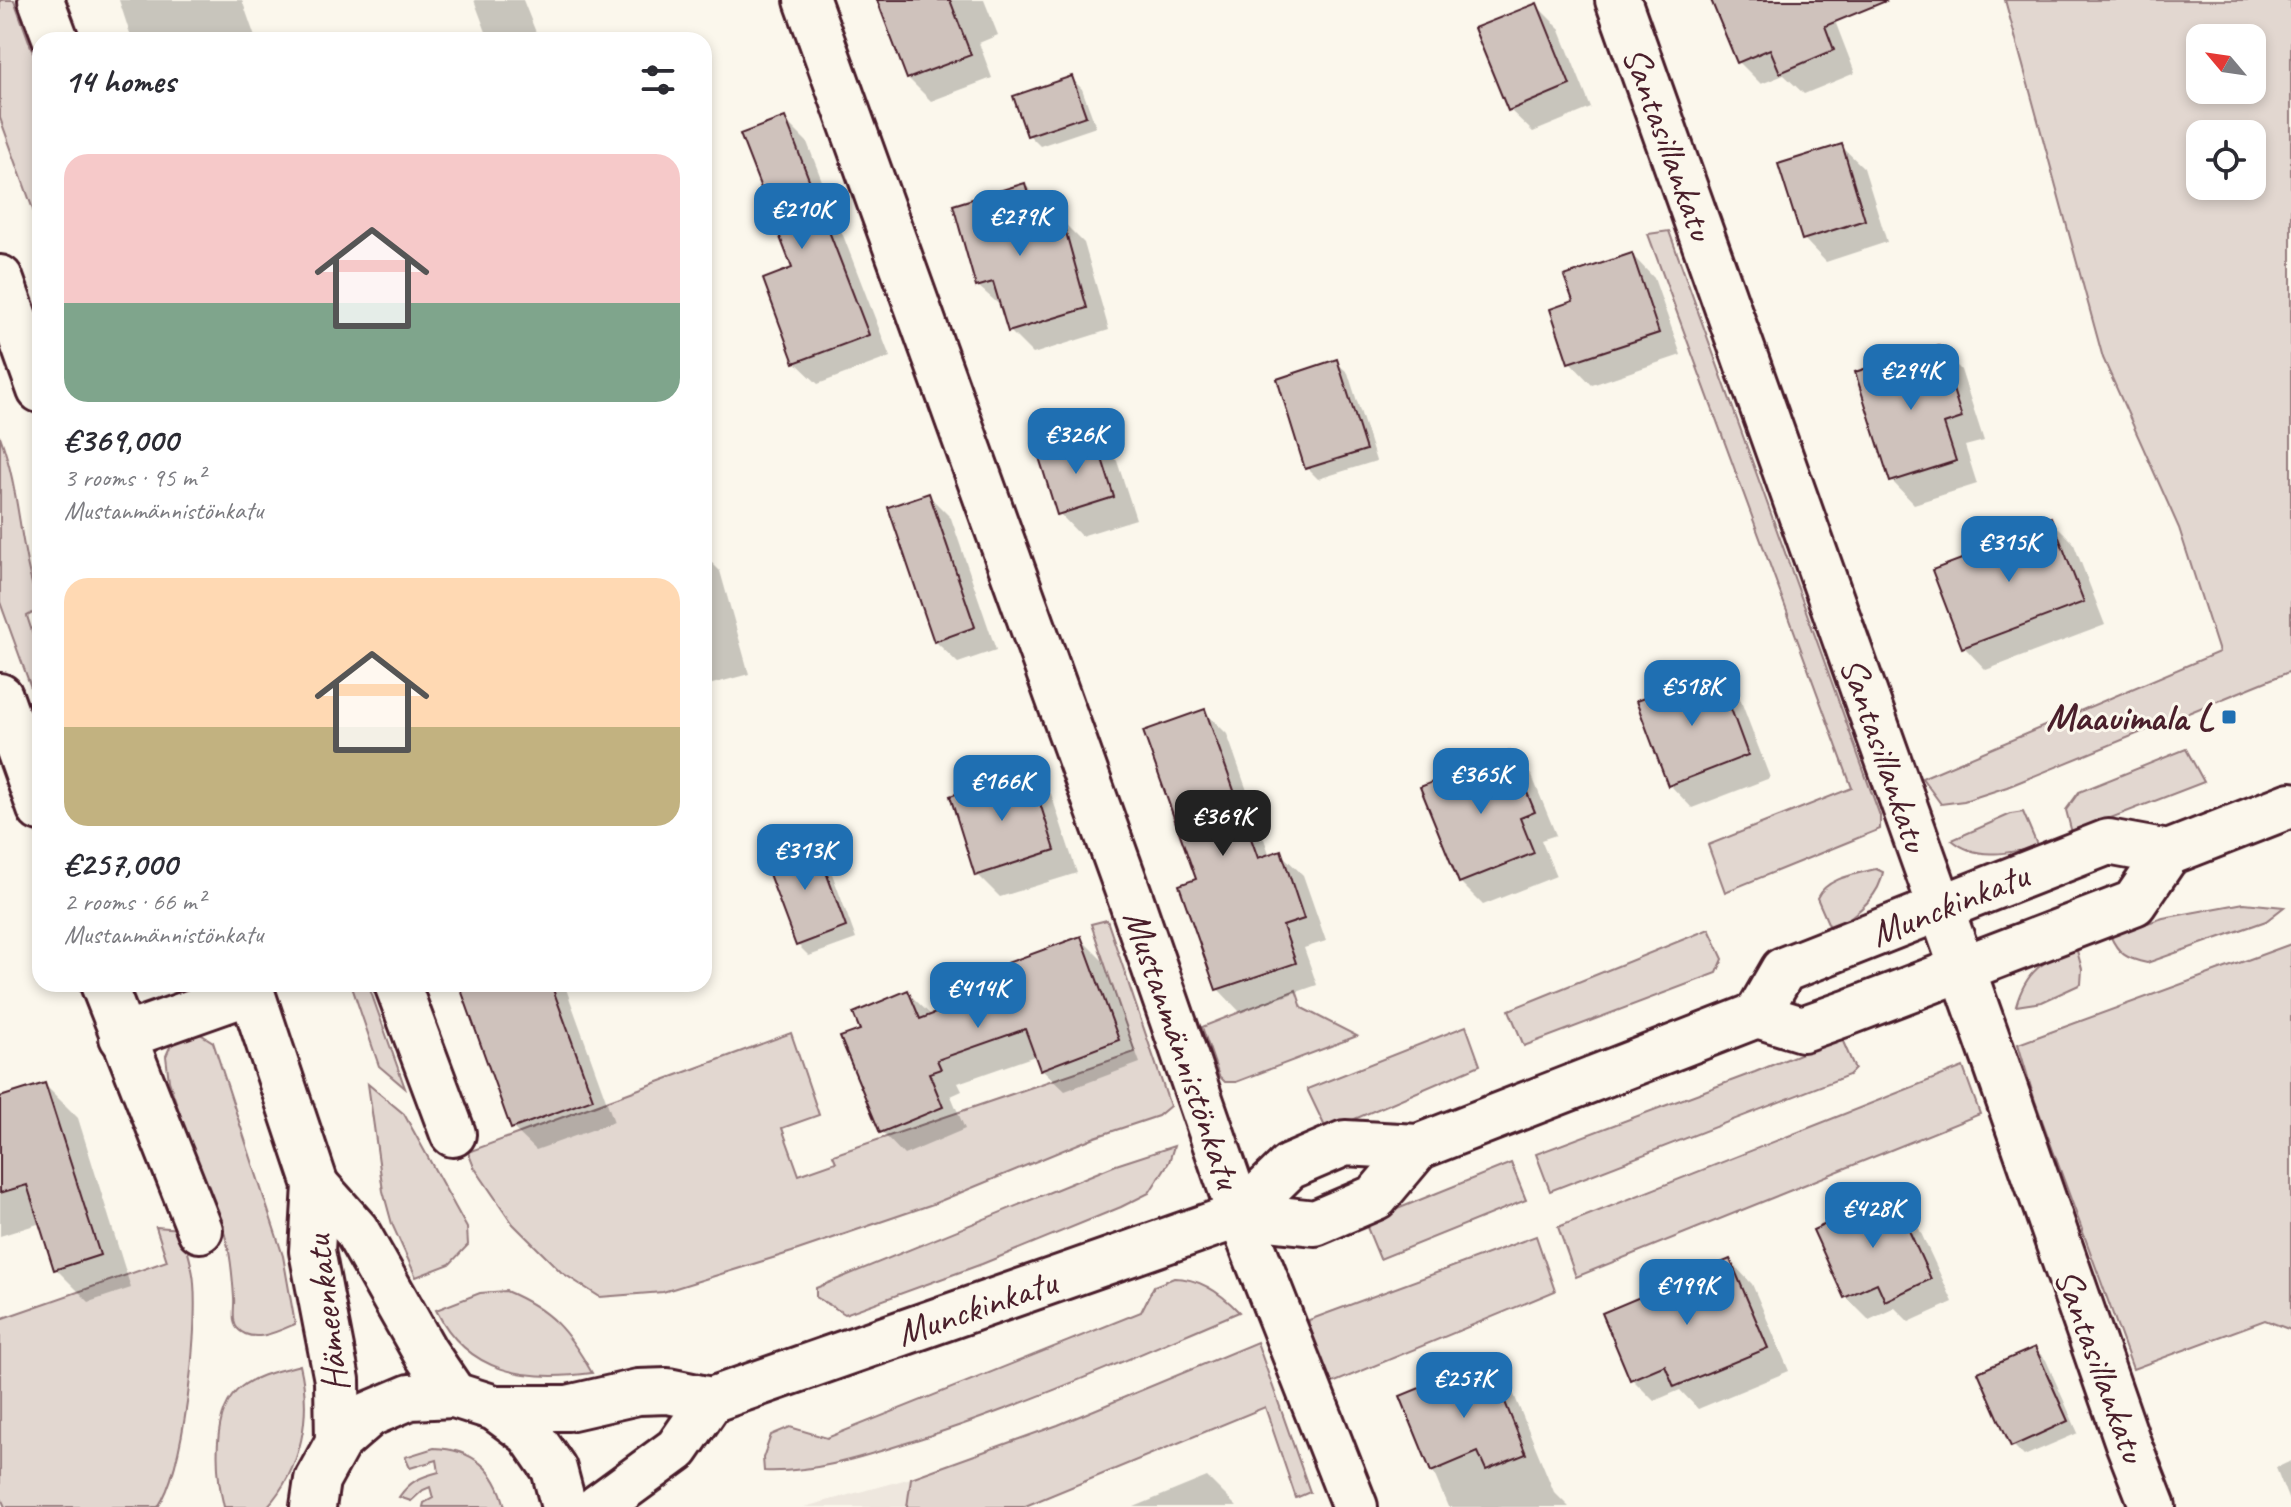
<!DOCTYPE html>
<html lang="en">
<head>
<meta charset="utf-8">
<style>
  body { margin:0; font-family:Caveat,sans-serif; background:#f2f2f3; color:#2b2b33; height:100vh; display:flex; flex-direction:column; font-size:30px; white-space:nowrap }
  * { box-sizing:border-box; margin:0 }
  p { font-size:26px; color:#7c7c81 }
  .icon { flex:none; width:44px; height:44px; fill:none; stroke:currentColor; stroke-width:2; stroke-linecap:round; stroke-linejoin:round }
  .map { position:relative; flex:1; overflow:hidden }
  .side { position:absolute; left:32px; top:32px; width:680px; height:960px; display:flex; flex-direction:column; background:#fff; border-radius:24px; box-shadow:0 4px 12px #0003 }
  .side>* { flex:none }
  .needle { width:52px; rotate:299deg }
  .fabs { position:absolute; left:2186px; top:24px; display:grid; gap:16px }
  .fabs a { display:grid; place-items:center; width:80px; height:80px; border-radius:16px; background:#fff; box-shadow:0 4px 12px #0003; font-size:40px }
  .price { position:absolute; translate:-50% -68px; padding:0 18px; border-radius:16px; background:#1f6fb2; color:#fff; font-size:26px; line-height:52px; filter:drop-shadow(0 2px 4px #0008) }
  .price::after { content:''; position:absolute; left:50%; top:48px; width:24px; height:18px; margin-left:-12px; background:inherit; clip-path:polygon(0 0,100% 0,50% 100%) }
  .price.selected { background:#222; color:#fff }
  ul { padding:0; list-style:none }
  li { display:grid; align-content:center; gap:16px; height:424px; padding:0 32px }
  li span { display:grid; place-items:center; height:248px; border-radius:24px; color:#555 }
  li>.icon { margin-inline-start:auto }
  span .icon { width:144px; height:144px; fill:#fffc; stroke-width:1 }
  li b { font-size:34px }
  h2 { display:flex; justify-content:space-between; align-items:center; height:96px; padding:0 32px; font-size:34px }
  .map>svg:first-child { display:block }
  .built { fill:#eee7de }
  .green { fill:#e2d7d0; stroke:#967b7e; stroke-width:2; fill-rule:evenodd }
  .shadow { fill:#0003 }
  .building { fill:#cfc2bc; stroke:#4a1f2b; stroke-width:2 }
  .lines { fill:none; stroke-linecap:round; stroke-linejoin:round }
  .minor-casing { stroke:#4a1f2b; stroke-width:50 }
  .tertiary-casing { stroke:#4a1f2b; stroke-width:50 }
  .secondary-casing { stroke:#4a1f2b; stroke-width:50 }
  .minor { stroke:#fbf7ec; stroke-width:44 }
  .tertiary { stroke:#fbf7ec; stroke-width:44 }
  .secondary { stroke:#fbf7ec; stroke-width:44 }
  .poi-dot { fill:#1f6fb2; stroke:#fbf7ec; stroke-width:3 }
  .labels { text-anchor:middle; stroke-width:6; stroke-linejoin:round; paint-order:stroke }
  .street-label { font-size:38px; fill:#4a1f2b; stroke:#fbf7ec }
  .poi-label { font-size:38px; font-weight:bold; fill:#4a1f2b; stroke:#fbf7ec; text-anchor:end }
</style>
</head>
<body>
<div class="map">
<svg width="2291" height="1507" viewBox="0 0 2291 1507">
  <rect width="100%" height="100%" fill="#fbf7ec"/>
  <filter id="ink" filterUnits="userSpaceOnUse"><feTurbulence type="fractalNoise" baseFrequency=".0125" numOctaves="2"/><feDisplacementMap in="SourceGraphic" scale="16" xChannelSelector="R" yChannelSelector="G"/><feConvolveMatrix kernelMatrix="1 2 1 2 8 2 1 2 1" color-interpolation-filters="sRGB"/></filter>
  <g filter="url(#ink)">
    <polygon class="built" points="930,1471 940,1507 804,1507 911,1478"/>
    <g class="green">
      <polygon points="0,0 14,0 40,72 40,229 0,118"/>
      <path d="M2005,0H2291V671L2007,787L1964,801L1941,804L1922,778L2219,652L2179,528L2103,358ZM2200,38H2252V90H2200ZM2200,134H2252V186H2200Z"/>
      <polygon points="1669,231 1880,816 1880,829 1725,892 1708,845 1852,788 1648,234"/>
      <path d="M0,436C21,493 19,553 40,609L27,616L40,656V689L33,693L0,602Z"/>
      <polygon points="2186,749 2204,782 2072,833 2066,810 2079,792"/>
      <path d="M2023,812L2038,847C2008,853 1977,861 1952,840L2011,814Z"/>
      <path d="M1876,869L1883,872C1879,899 1852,918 1831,930L1817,898C1826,878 1856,874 1876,869Z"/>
      <path d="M2244,903L2284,907L2266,921L2147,963C2127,959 2118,954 2110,935L2163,918Z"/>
      <polygon points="1107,920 1170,1106 1158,1116 1095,1137 933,1204 792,1252 663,1292 600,1297 561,1272 513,1224 474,1167 468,1152 791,1033 819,1115 782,1128 799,1175 836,1162 833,1155 1135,1052 1091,924"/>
      <polygon points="1709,929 1723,959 1717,973 1524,1046 1509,1010"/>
      <polygon points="2291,944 2291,1330 2265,1320 2133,1369 2035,1101 2018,1044"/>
      <path d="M2076,947L2082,969L2081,984L2042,1002L2016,1006C2026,970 2043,961 2076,947Z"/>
      <polygon points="351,984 368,984 405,1088 379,1066"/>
      <polygon points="1296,990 1302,1008 1357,1036 1236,1082 1225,1082 1219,1076 1202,1027"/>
      <polygon points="1466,1026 1480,1065 1327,1131 1307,1089"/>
      <path d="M197,1032L213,1042L283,1256L295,1324C279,1331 252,1345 237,1328C231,1321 235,1306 234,1298C232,1266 229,1228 209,1203L169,1081L166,1056L173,1040Z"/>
      <polygon points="1841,1037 1855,1069 1849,1075 1550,1191 1536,1154 1755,1072"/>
      <polygon points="1963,1067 1980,1114 1576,1277 1558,1227"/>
      <polygon points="368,1084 404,1114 467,1228 468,1245 450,1264 416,1277 392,1224 383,1191"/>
      <polygon points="1174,1146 1169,1162 1149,1193 1121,1207 982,1264 845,1314 816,1297 816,1288 1116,1165"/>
      <polygon points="1511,1163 1526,1200 1380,1259 1366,1225 1380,1216"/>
      <path d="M156,1227L181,1229C186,1246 193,1265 194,1283C198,1332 185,1468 158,1507H5L0,1496V1319L167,1261Z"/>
      <polygon points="1536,1236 1555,1291 1328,1385 1308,1326 1309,1320"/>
      <path d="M1174,1278C1199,1278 1222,1294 1239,1312C1128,1359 1016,1410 900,1445C856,1459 810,1473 764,1471L763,1458L771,1435L790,1427L827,1438L1141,1312L1154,1286Z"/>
      <path d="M506,1291C551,1310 568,1331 592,1373C527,1382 468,1374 436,1310L480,1293Z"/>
      <polygon points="1257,1342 1310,1492 1296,1498 1265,1407 1023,1507 907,1507 911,1478 1058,1425"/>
      <path d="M300,1365C312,1415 302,1468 267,1507H224C216,1474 210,1411 241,1387C258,1374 279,1371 300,1365Z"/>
      <path d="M434,1448C473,1449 496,1469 505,1507H423L424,1503L433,1498L430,1487L423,1490L411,1501L399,1497C410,1481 420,1477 439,1472L437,1460L410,1468L405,1457Z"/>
    </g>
    <g class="shadow">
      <polygon points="119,0 242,0 256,40 132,40"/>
      <polygon points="474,0 523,0 539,40 489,40"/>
      <polygon points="891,0 984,0 998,35 979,43 992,78 931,101 908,78"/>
      <polygon points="1714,0 1817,0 1833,16 1855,73 1804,94 1784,75 1761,84 1738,61"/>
      <polygon points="1536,5 1559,28 1591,108 1533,132 1510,110"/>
      <polygon points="1071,78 1082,89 1096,127 1040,146 1029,135"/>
      <polygon points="784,119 807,142 890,357 818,384 795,362 794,269"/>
      <polygon points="1841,146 1864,168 1887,242 1826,262 1804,239"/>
      <polygon points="1025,185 1047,208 1052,223 1061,220 1084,243 1109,330 1033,354 1010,331 1003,308 978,286"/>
      <polygon points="1632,255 1654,278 1681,355 1592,385 1570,362 1576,302"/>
      <polygon points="1939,347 1961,370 1984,441 1965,446 1977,484 1914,504 1892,481"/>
      <polygon points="1336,362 1348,373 1376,461 1318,479 1307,468"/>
      <polygon points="1095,438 1117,461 1136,519 1081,536 1059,513"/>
      <polygon points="928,495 951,518 996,650 958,663 935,641"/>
      <polygon points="2050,519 2073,542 2105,625 1986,670 1964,647"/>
      <polygon points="709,560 720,571 749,674 705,686 704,562"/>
      <polygon points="1716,673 1739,696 1770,778 1692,808 1670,785"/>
      <polygon points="1204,711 1227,734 1270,856 1280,853 1303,875 1326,941 1304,948 1317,985 1240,1012 1218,989 1199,881"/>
      <polygon points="1510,753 1532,776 1556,835 1541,840 1556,876 1483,905 1460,882"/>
      <polygon points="1028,771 1051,794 1077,873 1000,897 977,874"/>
      <polygon points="813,841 824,852 856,939 809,956 798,945"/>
      <polygon points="1080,938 1103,961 1140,1063 1065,1091 1042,1069 1035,1056 958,1083 962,1091 951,1096 965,1129 904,1155 882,1132 862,1031 908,993 932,1016 1017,984"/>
      <polygon points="485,984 565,986 614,1122 536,1150 513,1128"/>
      <polygon points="45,1085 78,1118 131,1288 89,1302 56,1269 41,1223 0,1236 0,1099"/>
      <polygon points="1891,1196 1914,1218 1953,1302 1909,1322 1895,1308 1869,1320 1846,1297 1816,1231"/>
      <polygon points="1730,1261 1752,1284 1789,1371 1698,1409 1680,1390 1654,1401 1632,1379"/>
      <polygon points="2035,1349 2046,1360 2078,1433 2024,1456 2013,1445"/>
      <polygon points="1487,1362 1510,1385 1554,1492 1569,1507 1448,1507 1402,1397"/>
      <polygon points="2291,1461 2291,1506 2276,1468"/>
      <polygon points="1207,1477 1237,1507 1134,1507"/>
    </g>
    <g class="building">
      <polygon points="877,0 950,0 971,55 907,79"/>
      <polygon points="1711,0 1885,0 1886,1 1825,26 1834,50 1780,73 1770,49 1737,63"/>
      <polygon points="1537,3 1570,85 1508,111 1474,28"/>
      <polygon points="1072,76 1086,116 1027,136 1013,96"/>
      <polygon points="785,117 869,335 794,363 763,279 792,268 740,134"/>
      <polygon points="1842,144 1865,220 1802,240 1778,164"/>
      <polygon points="1025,183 1037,225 1062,218 1087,308 1008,332 993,282 976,287 953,205"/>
      <polygon points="1632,253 1659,333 1568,363 1550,309 1573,301 1564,276"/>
      <polygon points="1939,345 1962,418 1944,424 1956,461 1890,482 1855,372"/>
      <polygon points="1337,359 1366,450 1305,469 1277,379"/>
      <polygon points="1095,436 1114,497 1057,515 1038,454"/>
      <polygon points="929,493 975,627 934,642 888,507"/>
      <polygon points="2051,517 2084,602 1962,648 1932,570 2002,544 1999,536"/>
      <polygon points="1717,671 1748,755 1668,786 1636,701"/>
      <polygon points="1205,709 1258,858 1281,850 1304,919 1283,926 1296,963 1216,990 1179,885 1196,879 1143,731"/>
      <polygon points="1510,751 1535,812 1520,818 1534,853 1459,883 1420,787"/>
      <polygon points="1029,769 1055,850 975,876 950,796"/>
      <polygon points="814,839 846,927 796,946 763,858"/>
      <polygon points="1081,936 1119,1040 1040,1070 1025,1029 937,1060 941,1069 929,1073 943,1107 880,1133 840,1037 860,1030 853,1013 908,990 920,1019 1014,983 1007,963"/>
      <polygon points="459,984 551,984 593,1099 511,1129"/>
      <polygon points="45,1083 100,1255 54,1270 27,1185 0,1193 0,1097"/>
      <polygon points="1892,1193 1931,1279 1885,1301 1877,1283 1844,1298 1813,1230"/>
      <polygon points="1730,1259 1768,1348 1674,1387 1665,1365 1630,1380 1602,1313"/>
      <polygon points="2035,1347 2068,1421 2011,1447 1978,1372"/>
      <polygon points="1488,1360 1526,1454 1486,1470 1478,1452 1431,1472 1400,1396"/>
    </g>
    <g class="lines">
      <defs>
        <g id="minor">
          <polyline points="41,0 56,40"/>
          <polyline points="807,0 1129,894 1240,1215 1355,1507"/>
          <polyline points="1618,0 1996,1063 2128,1443 2153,1507"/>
          <polyline points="0,696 40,809"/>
          <polyline points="103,984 200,1230"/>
          <polyline points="397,984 453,1134"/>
          <polyline points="122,1037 252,991"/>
        </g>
        <g id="tertiary">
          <polyline points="1757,1015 1783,970 2108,842 2168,853 2291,805"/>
          <polyline points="1240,1215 1315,1223 1376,1197 1418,1147"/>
          <polyline points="495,1408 568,1408 638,1392 668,1391 711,1400 1240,1215 1289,1167 1345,1143 1418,1147 1757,1015 1802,1029 1847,1013 2134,903 2168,853"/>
          <polyline points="598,1507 677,1449 711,1400"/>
        </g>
        <g id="secondary">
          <polyline points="0,278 40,390"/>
          <polyline points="249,984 316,1185 312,1251 337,1380 338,1442"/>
          <polyline points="316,1185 356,1230 425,1352 454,1395"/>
          <polyline points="313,1507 317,1480 338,1442 370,1414 410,1397 454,1395 495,1408 529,1433 554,1469 564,1507"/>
        </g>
      </defs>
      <use href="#minor" class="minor-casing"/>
      <use href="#tertiary" class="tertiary-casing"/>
      <use href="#secondary" class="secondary-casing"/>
      <use href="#minor" class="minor"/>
      <use href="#tertiary" class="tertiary"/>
      <use href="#secondary" class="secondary"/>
    </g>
  </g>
  <rect class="poi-dot" x="2221" y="709" width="16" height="16" rx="4"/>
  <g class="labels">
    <g class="street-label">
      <text transform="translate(1669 143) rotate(70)" y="13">Santasillankatu</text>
      <text transform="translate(1885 754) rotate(71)" y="13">Santasillankatu</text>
      <text transform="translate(1949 904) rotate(-22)" y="13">Munckinkatu</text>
      <text transform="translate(1183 1049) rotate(71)" y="13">Mustanmännistönkatu</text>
      <text transform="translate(976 1307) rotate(-19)" y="13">Munckinkatu</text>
      <text transform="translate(326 1314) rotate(-97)" y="13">Hämeenkatu</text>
      <text transform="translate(2101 1365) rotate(70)" y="13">Santasillankatu</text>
    </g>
    <g class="poi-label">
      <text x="2213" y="730">Maauimala L</text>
    </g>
  </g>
</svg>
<div class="fabs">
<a><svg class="needle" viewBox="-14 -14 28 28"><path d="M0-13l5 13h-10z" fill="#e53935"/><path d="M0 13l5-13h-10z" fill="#7c7c81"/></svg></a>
<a><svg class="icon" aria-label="locate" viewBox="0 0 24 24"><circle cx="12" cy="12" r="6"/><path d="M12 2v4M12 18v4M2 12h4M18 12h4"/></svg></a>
</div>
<b class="price" style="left:802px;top:251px">€210K</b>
<b class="price" style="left:1020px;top:258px">€279K</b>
<b class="price" style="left:1911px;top:412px">€294K</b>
<b class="price" style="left:1076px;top:476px">€326K</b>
<b class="price" style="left:2009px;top:584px">€315K</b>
<b class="price" style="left:1692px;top:728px">€518K</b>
<b class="price" style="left:1481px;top:816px">€365K</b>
<b class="price" style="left:1002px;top:823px">€166K</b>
<b class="price selected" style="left:1223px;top:858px">€369K</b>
<b class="price" style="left:805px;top:892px">€313K</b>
<b class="price" style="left:978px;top:1030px">€414K</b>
<b class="price" style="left:1873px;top:1250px">€428K</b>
<b class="price" style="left:1687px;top:1327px">€199K</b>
<b class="price" style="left:1464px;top:1420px">€257K</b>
<section class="side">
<h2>14 homes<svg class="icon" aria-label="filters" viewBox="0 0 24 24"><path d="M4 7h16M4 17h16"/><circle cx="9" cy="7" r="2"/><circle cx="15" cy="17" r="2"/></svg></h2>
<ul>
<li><span style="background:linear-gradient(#f6c9c9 60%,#7fa58c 0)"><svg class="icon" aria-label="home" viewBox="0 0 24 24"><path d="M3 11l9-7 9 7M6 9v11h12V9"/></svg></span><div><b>€369,000</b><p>3 rooms · 95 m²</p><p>Mustanmännistönkatu</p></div></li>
<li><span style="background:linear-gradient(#ffd9b3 60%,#c2b280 0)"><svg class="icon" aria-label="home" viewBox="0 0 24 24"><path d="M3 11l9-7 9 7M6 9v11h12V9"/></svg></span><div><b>€257,000</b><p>2 rooms · 66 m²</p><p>Mustanmännistönkatu</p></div></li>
</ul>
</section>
</div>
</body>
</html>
